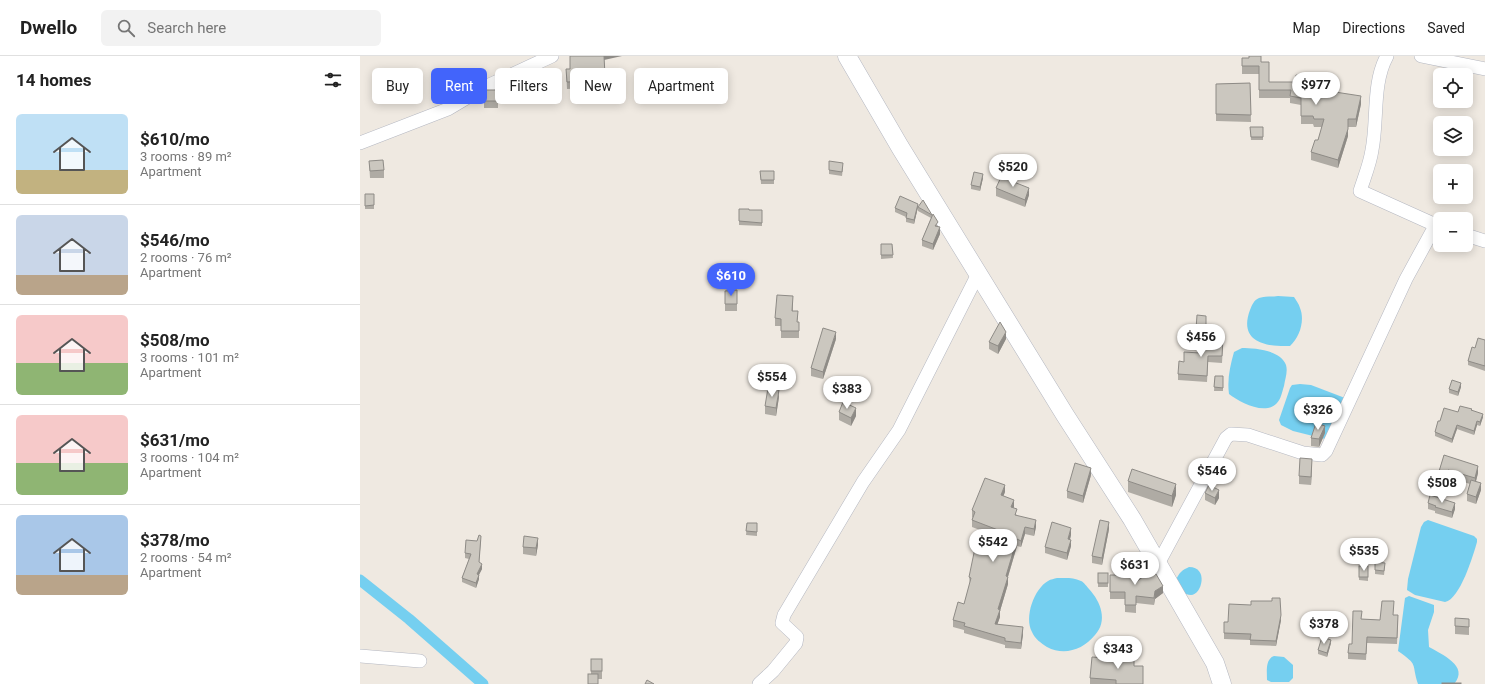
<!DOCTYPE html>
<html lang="en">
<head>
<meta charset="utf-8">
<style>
  body { margin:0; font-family:Roboto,sans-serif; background:#f2f2f2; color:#222; height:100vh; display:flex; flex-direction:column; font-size:15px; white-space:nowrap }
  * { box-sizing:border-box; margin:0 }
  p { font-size:13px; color:#767676 }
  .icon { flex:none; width:22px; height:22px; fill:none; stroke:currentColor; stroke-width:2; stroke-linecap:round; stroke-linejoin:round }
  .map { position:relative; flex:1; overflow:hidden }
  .sheet { display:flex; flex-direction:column; background:#fff; width:360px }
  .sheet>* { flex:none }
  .guide { position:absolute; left:12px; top:12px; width:380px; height:36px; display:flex; gap:8px }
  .fabs { position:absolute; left:1073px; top:12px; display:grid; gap:8px }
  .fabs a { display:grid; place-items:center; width:40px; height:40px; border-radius:6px; background:#fff; box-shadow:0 2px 10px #0003; font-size:20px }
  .price { position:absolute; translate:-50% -34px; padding:0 9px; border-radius:14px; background:#fff; color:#222; font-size:13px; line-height:26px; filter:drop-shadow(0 1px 2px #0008) }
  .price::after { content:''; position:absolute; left:50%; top:24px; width:12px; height:9px; margin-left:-6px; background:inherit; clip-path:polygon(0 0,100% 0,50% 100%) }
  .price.active { background:#4264fb; color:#fff }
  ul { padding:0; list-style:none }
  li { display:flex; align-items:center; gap:12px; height:100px; padding:0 16px }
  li+li { border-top:1px solid #e0e0e0 }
  li span { display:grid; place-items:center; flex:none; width:112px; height:80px; border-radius:6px; color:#555 }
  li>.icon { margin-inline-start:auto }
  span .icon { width:48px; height:48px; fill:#fffc; stroke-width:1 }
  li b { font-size:17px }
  h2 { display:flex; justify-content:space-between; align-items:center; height:48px; padding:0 16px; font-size:17px }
  .chip { padding:0 14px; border-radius:6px; background:#fff; box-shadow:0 2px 10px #0003; font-size:14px; line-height:36px }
  .chip.active { background:#4264fb; color:#fff }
  header { display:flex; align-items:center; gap:24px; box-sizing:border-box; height:56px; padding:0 20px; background:#fff; border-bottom:1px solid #e0e0e0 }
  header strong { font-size:19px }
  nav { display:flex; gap:22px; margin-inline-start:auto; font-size:14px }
  .search { width:280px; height:36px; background:#f2f2f2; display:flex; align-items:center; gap:10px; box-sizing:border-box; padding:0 14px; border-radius:6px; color:#767676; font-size:15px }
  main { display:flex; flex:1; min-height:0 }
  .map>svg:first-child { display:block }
  .water { fill:#75cff0 }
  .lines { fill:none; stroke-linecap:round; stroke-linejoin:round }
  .canal { stroke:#75cff0; stroke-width:11 }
  .street-casing { stroke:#b4b7c1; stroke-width:14 }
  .secondary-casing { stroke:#b4b7c1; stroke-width:19 }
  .street { stroke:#fff; stroke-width:13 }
  .secondary { stroke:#fff; stroke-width:18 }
  .wall { fill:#afaba4 }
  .shaded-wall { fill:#8e8b86 }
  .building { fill:#cbc7bf; stroke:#8e8b86 }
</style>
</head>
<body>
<header>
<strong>Dwello</strong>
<div class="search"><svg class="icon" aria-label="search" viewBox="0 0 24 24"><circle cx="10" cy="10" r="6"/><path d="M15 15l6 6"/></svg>Search here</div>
<nav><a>Map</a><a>Directions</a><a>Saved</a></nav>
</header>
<main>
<section class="sheet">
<h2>14 homes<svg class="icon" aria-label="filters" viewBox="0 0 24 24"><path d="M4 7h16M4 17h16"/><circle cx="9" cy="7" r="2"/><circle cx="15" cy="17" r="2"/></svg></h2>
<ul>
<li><span style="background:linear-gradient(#bfe0f5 70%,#c2b280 0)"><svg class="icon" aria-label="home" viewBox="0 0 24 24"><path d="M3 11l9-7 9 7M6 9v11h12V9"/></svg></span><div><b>$610/mo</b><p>3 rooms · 89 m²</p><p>Apartment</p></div></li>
<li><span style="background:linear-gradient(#c9d6e8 75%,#b9a48a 0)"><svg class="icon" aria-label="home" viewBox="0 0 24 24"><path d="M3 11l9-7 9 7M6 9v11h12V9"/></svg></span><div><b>$546/mo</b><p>2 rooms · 76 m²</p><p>Apartment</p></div></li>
<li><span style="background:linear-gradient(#f6c9c9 60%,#8fb573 0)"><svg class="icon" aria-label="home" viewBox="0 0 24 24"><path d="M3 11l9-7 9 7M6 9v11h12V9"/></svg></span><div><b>$508/mo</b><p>3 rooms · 101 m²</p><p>Apartment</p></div></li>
<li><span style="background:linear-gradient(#f6c9c9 60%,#8fb573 0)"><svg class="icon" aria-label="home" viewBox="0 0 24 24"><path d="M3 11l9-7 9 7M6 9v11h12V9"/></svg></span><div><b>$631/mo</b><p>3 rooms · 104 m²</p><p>Apartment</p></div></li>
<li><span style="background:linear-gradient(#a9c7e8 75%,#b9a48a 0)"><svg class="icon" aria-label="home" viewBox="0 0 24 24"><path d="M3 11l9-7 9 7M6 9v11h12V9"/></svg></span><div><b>$378/mo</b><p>2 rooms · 54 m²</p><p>Apartment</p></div></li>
</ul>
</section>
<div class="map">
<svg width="1125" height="628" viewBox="0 0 1125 628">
  <rect width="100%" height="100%" fill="#efe9e1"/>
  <g class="water">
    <path d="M918,240L934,241C936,244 939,248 940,252C945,264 940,281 930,290C906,291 878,286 890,254C892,249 894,244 899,242C905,240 912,241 918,240Z"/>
    <path d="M882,292C894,292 921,294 926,309C928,316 925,323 924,330C922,336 921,343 917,347C905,360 879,346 869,338C867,324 870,310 874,296Z"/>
    <polygon points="940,328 951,329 985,342 965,383 933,375 921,369 919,364 930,332 932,329"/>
    <path d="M1068,464L1114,480L1117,483V486C1113,500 1100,543 1085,546L1055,539L1047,534L1048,523L1061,471L1064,466Z"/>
    <path d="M829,511C849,511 842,539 831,539C828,539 824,537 821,536L816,524C819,517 822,514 829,511Z"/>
    <path d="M697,522C705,522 713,521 721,525C724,526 727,531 729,533C741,546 748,565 735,579C723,594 704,600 687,591C681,587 675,583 672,576C664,561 674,533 688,525C691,523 694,523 697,522Z"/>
    <path d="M1049,540L1074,549V556L1068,574L1069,591C1081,598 1110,610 1094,628H1058C1051,606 1059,610 1038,595L1045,542Z"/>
    <path d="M914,600L924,601L933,609V622L929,626H911L907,624C907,616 905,603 914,600Z"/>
  </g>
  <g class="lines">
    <polyline class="canal" points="0,524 49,563 123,628"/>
    <defs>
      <g id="street">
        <path d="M1027,0C1012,27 1018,64 1012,94C1010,108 1004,122 1000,135L1080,171"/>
        <polyline points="1061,0 1125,13"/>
        <polyline points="0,87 88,53 125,31 192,0"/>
        <polyline points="1106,179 1125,185"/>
        <polyline points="798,508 866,382 871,378 888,379 943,397 962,399 966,395 1046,223 1075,170"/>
        <polyline points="0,600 60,605"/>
        <polyline points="399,628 413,615 436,587 437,581 422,567 424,559 503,426 539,374 618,218"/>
      </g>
      <polyline id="secondary" points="487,0 540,91 705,359 772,463 855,607 862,628"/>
    </defs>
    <use href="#street" class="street-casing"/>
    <use href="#secondary" class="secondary-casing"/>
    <use href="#street" class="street"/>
    <use href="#secondary" class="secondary"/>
  </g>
  <g class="wall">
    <polygon points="882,2 901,6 909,26 964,30 963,34 1001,48 996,71 988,71 988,80 978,112 951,104 951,96 958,84 962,71 954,71 953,68 941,68 941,49 930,47 930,42 899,42 899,18 882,18"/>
    <polygon points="244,4 245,25 233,26 233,32 207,33 206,13 210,13"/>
    <polygon points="890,27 891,66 856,65 856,28"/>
    <polygon points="124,34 138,45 138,52 124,52"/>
    <polygon points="890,71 903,71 903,84 891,84"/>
    <polygon points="9,105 24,114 24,122 10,122"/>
    <polygon points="483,111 482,120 469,118 469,114"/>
    <polygon points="400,115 414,115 414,128 401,128"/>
    <polygon points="623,122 620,135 611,133 611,129"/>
    <polygon points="636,132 669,139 665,151 636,140"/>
    <rect x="5" y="138" width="9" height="15"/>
    <polygon points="558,151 572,159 578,171 580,178 573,194 562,190 562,184 571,162 558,155"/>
    <polygon points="558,151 554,168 546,166 546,161 535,156 535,152"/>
    <polygon points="379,153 389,154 402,154 402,170 379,169"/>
    <polygon points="521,188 532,188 533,202 521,203"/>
    <polygon points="377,234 377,255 365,255 365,235"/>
    <polygon points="433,247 433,255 438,262 437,266 439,266 439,282 421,282 421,270 415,270 415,262"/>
    <polygon points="846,267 846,281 836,281 836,273"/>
    <polygon points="476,283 463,323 451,320 451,312"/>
    <polygon points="646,283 638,298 629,293 629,286"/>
    <polygon points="1125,284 1125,315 1108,309 1108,305 1115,292"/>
    <polygon points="863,289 862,307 848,306 847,326 818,324 818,318 824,306 840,297"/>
    <polygon points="855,320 863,320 863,335 854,335"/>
    <polygon points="1101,331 1098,340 1089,337 1089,333"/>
    <polygon points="419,341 416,360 405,358 405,350"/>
    <polygon points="1112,354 1123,361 1120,370 1117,369 1114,379 1097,373 1092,387 1075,380 1075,376 1080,365 1098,356"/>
    <polygon points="479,356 496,360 491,370 479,364"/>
    <polygon points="965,377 959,391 951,390 951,382"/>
    <polygon points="1084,399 1118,417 1116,425 1121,434 1116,448 1107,445 1107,438 1110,428 1088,421 1085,432 1077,430 1077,422"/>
    <polygon points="952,410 951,429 939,428 939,420"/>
    <polygon points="731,419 723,447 707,442 707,435"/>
    <polygon points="768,425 816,439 812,451 768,436"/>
    <polygon points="645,436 643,440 654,451 653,452 657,460 676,471 674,480 665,478 661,491 657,490 648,521 648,528 640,555 640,561 637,569 663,578 661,593 645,592 645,589 604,577 604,574 593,571 593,564 604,548 610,528 609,521 626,495 631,494 636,480 612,471 612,464 613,462 612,461 612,454"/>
    <polygon points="845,437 859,442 855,449 845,444"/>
    <polygon points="1068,447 1095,453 1092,462 1075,457 1075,455 1068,453"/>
    <polygon points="387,467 397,467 397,480 386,479"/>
    <polygon points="749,473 742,509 732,507 732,500"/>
    <polygon points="711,479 710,484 711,490 707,504 685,497 685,491"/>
    <polygon points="121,484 119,507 122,513 119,518 119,523 116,532 102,526 102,522 109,503 105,502 105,497 117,485"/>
    <polygon points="178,489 176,500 163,498 163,491"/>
    <polygon points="999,510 1008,510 1008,525 999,524"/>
    <polygon points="1025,510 1024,519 1015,518 1015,514"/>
    <rect x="738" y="517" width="10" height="14"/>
    <polygon points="750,519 776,526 803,537 795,543 794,549 776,547 776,557 765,556 765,543 750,543"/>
    <polygon points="1034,559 1038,565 1037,588 1007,587 1006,604 988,603 988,597 1002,563 1020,564"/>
    <polygon points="921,564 916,590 890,589 890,584 864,583 864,577"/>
    <polygon points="1095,570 1109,570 1109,579 1095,578"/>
    <polygon points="971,587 967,601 958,598 958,594"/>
    <polygon points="231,603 242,603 242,623 238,623 231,618"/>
    <polygon points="774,610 783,628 730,628 730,622"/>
  </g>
  <g class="shaded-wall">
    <polygon points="244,0 262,0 244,4"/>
    <polygon points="1001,40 1001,48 996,71 996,63"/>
    <polygon points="988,73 988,80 978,112 978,104"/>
    <polygon points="623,118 623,122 620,135 620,131"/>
    <polygon points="669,132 669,139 665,151 665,144"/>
    <polygon points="558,148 558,151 554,168 554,164"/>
    <polygon points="580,171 580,178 573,194 573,188"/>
    <polygon points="476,276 476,283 463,323 463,316"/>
    <polygon points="646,276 646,283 638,298 638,290"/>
    <polygon points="1101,327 1101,331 1098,340 1098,336"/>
    <polygon points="419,334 419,341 416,360 416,352"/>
    <polygon points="496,352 496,360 491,370 491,362"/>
    <polygon points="1123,358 1123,361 1120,370 1120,366"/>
    <polygon points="1117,365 1117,369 1114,379 1114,375"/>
    <polygon points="1097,369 1097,373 1092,387 1092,383"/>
    <polygon points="965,370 965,377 959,391 959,383"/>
    <polygon points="952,403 952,410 951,429 951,421"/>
    <polygon points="1118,410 1118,417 1115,429 1115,422"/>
    <polygon points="731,412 731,419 723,447 723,440"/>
    <polygon points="1088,414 1088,421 1085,432 1085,425"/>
    <polygon points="1121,427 1121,434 1116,448 1116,441"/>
    <polygon points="816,428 816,439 812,451 812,440"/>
    <polygon points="645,429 645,436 641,446 641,439"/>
    <polygon points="859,434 859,442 855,449 855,442"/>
    <polygon points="654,444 654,451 651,458 651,451"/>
    <polygon points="1095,447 1095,453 1092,462 1092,456"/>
    <polygon points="676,464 676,471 674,480 674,473"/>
    <polygon points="749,466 749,473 742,509 742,502"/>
    <polygon points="665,471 665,478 661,491 661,485"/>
    <polygon points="711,472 711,479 708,490 708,483"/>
    <polygon points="178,482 178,489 176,500 176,492"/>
    <polygon points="657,483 657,490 646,527 646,520"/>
    <polygon points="711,484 711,490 707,504 707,497"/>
    <polygon points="122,508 122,513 117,523 117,518"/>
    <polygon points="119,519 119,523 116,532 116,527"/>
    <polygon points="648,521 648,528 640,555 640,561 635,575 635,568 638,553"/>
    <polygon points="803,530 803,537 795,543 794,549 795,535"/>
    <polygon points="921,559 921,564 916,590 916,585"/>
    <polygon points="663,571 663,578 661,593 661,587"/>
    <polygon points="971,584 971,587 967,601 967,597"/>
  </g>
  <g class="building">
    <polygon points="210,0 244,0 245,19 233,20 233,25 207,26 206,13 210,13"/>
    <polygon points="889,0 901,0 901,6 909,6 909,26 935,26 936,19 964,22 962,34 1001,40 996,63 988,63 988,73 978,104 951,96 955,84 958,84 964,63 954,63 953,60 941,60 941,42 930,40 931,34 899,34 899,10 882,10 882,2 889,2"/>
    <polygon points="890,27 891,59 856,58 856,28"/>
    <polygon points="124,34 137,34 138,45 124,45"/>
    <polygon points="890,71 903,71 903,81 891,81"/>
    <polygon points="23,104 24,114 10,115 9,105"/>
    <polygon points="469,105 483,107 482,116 469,114"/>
    <polygon points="400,115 414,115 414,124 401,124"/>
    <polygon points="614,116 623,118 620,131 611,129"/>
    <polygon points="641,121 669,132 665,144 636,132"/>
    <polygon points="5,138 14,138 14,149 5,150"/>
    <polygon points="540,140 558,148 554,164 546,162 547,157 535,152"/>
    <polygon points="563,144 572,159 558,151"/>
    <polygon points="379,153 389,153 389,154 402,154 402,167 379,165"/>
    <polygon points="573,158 578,166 575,170 580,171 573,188 562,184"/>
    <polygon points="521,188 532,188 533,199 521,199"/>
    <polygon points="377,234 377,248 365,248 365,235"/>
    <polygon points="417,239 433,240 432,255 438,255 437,266 439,266 439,275 421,275 421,263 415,262"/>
    <polygon points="837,259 846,260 846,274 836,273"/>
    <polygon points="640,266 646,276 638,290 629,286"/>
    <polygon points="463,272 476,276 463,316 451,312"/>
    <polygon points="841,282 863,283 862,300 848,300 847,320 818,318 819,305 824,306 824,296 840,297"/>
    <polygon points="1118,282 1125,284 1125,310 1108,305 1112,291 1115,292"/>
    <polygon points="855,320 863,320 863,332 854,331"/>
    <polygon points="1092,324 1101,327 1098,336 1089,333"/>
    <polygon points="408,332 419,334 416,352 405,350"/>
    <polygon points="483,346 496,352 491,362 479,356"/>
    <polygon points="1100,350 1112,353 1111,354 1123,358 1120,366 1117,365 1114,375 1097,369 1092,383 1075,376 1078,365 1080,365 1084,352 1098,356"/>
    <polygon points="956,367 965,370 959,383 951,382"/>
    <polygon points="1084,399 1118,410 1115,422 1088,414 1085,425 1077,422"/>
    <polygon points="940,402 952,403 951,421 939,420"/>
    <polygon points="715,407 731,412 723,440 707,435"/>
    <polygon points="772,413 816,428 812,440 768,425"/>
    <polygon points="625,422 645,429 641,439 654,444 651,451 657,453 655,459 676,464 674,473 665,471 661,485 657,483 646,520 648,521 638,553 640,554 635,568 663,571 661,587 645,585 645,582 604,570 605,567 593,564 598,546 604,548 611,522 609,521 615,492 626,495 626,493 631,494 638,474 612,464 615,456 612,454"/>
    <polygon points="1111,424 1121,427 1116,441 1107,438"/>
    <polygon points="849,429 859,434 855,442 845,437"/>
    <polygon points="1070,439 1095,447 1092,456 1075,451 1076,450 1068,447"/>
    <polygon points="740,464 749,466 742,502 732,500"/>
    <polygon points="692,466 711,472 708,483 711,484 707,497 685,491"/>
    <polygon points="387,467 397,467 397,476 386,475"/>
    <polygon points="119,479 121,480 119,506 122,508 117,518 119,519 116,527 102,522 111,498 105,497 106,484 117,485"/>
    <polygon points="164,480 178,482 176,492 163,491"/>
    <polygon points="1015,506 1025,507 1024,515 1015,514"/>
    <rect x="999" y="510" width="9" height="11"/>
    <rect x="738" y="517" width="10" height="10"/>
    <polygon points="764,517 776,517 776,526 788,517 796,518 803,530 795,535 794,542 776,540 776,549 765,549 765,536 750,536 750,519 764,519"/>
    <polygon points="912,542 920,542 921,559 916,585 890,584 891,578 864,577 864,566 868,566 869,548 891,549 891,545 912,545"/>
    <polygon points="1022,545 1034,545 1033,559 1038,559 1037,582 1007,581 1006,598 988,597 989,588 992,588 993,555 1002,555 1001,563 1020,564"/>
    <polygon points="1095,562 1109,563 1109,571 1095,570"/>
    <polygon points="962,581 971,584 967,597 958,594"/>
    <polygon points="764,597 774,597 774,610 783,610 783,628 756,628 756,624 730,622 732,601 746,602 746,601 764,601"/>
    <rect x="231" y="603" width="11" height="12"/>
    <rect x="228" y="618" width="10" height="10"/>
    <polygon points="287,624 294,628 285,628"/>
    <rect x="1082" y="627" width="19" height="1"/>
  </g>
</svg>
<div class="fabs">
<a><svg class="icon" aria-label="locate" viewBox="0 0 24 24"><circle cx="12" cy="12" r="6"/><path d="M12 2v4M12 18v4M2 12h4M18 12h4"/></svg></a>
<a><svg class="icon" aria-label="layers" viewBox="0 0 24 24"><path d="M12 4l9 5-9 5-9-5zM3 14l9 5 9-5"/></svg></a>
<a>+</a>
<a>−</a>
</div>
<b class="price" style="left:956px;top:50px">$977</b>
<b class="price" style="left:653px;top:132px">$520</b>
<b class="price active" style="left:371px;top:241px">$610</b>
<b class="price" style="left:841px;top:302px">$456</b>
<b class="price" style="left:412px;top:342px">$554</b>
<b class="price" style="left:487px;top:354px">$383</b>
<b class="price" style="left:958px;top:375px">$326</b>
<b class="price" style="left:852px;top:436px">$546</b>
<b class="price" style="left:1082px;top:448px">$508</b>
<b class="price" style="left:633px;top:507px">$542</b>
<b class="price" style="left:1004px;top:516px">$535</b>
<b class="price" style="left:775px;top:530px">$631</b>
<b class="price" style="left:964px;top:589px">$378</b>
<b class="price" style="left:758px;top:614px">$343</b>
<div class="guide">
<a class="chip">Buy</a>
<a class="chip active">Rent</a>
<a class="chip">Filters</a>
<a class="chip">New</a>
<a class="chip">Apartment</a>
</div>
</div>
</main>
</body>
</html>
